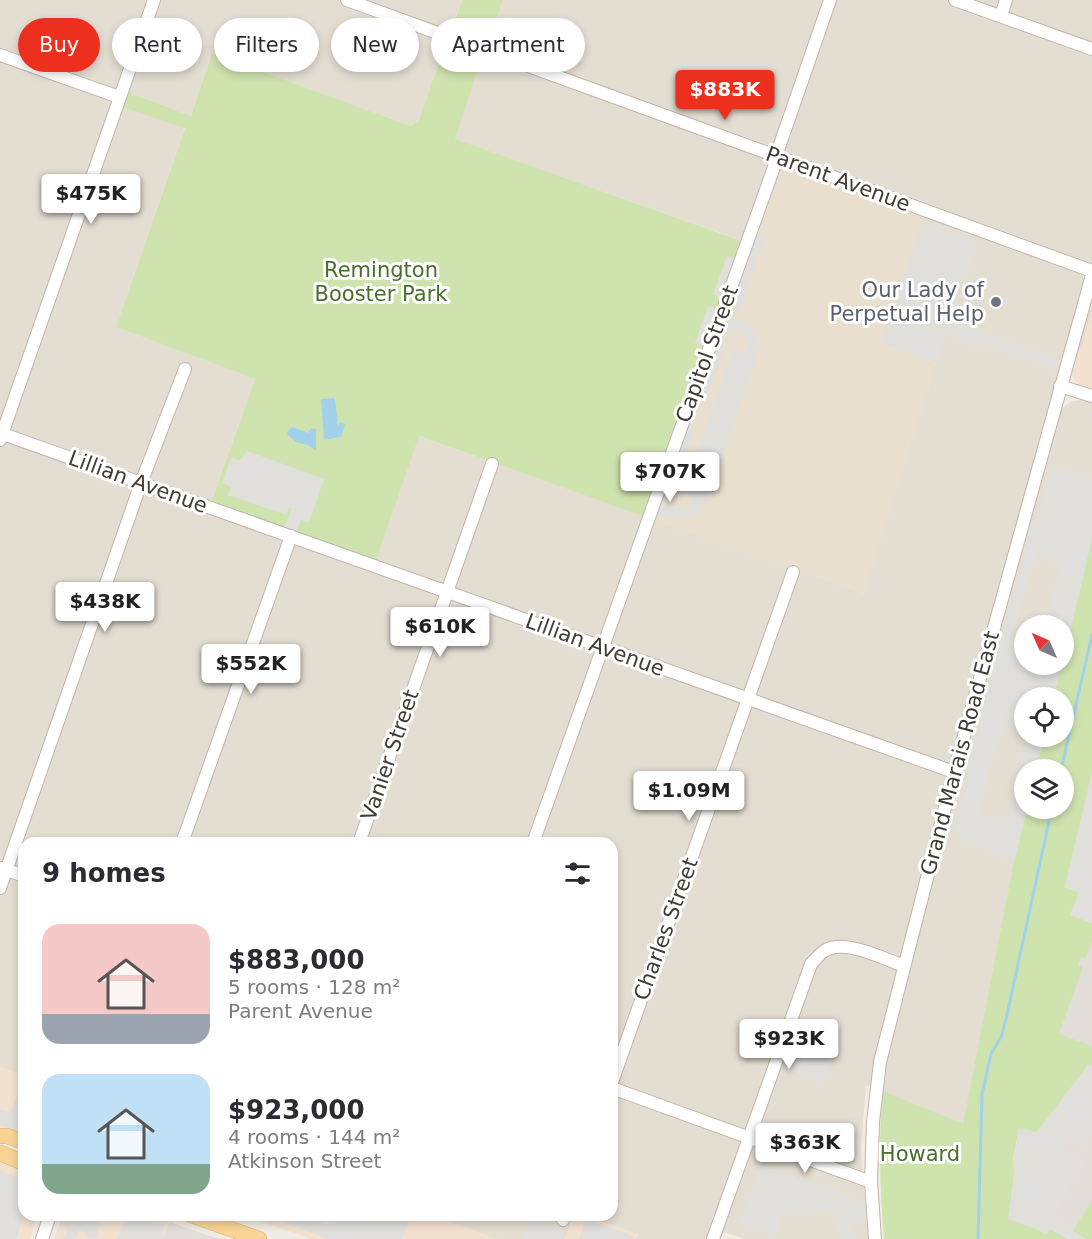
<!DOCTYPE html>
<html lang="en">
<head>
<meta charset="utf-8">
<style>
  body { margin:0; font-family:"DejaVu Sans",sans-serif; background:#f7f7f7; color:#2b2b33; height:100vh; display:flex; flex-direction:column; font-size:22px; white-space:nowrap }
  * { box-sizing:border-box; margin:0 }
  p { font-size:20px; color:#7c7c81 }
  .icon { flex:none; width:33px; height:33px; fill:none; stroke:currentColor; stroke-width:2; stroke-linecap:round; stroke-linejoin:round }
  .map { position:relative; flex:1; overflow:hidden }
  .panel { position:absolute; left:18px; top:837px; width:600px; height:384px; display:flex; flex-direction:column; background:#fff; border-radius:18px; box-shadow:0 3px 9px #0003 }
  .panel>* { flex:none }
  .top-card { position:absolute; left:18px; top:18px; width:600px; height:54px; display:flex; gap:12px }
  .needle { width:39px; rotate:315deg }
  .fabs { position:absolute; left:1014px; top:615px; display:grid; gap:12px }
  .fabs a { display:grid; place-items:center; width:60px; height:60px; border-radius:50%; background:#fff; box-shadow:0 3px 9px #0003; font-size:30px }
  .price { position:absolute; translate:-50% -51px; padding:0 14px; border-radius:6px; background:#fff; color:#222; font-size:20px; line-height:39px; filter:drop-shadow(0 2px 3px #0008) }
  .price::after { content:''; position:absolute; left:50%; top:36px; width:18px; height:14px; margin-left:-9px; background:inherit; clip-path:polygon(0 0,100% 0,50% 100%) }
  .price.active { background:#ed2f1e; color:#fff }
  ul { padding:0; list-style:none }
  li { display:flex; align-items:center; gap:18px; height:150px; padding:0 24px }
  li span { display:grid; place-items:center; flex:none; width:168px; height:120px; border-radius:18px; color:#555 }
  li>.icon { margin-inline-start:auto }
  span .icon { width:72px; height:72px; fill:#fffc; stroke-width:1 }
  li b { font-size:26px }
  h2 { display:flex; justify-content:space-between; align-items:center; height:72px; padding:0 24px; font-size:26px }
  .tag { padding:0 21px; border-radius:27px; background:#fff; box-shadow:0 3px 9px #0003; font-size:21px; line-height:54px }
  .tag.active { background:#ed2f1e; color:#fff }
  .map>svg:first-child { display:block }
  .residential { fill:#e4ddd2 }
  .commercial { fill:#f2e1cf }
  .industrial { fill:#e2ddd8 }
  .education { fill:#e9dfce }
  .green { fill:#cfe3ae }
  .parking { fill:#e1dfdc }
  .water { fill:#a2d2eb }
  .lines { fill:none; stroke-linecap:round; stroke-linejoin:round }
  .stream { stroke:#a2d2eb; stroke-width:3 }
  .minor-casing { stroke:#beb5aa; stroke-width:14 }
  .major-casing { stroke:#dbb066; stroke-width:16 }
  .minor { stroke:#fff; stroke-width:12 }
  .major { stroke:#f8d595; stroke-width:15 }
  .worship-dot { fill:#6b7280; stroke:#fff; stroke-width:2 }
  .labels { text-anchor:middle; stroke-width:6; stroke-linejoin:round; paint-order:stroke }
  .street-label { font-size:21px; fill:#423b34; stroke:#fff }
  .park-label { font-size:21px; fill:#4a6f2b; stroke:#fff }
  .worship-label { font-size:21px; fill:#5b616d; stroke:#fff; text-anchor:end }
</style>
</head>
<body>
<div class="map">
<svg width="1092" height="1239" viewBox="0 0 1092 1239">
  <rect width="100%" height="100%" fill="#f1ece3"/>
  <g class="residential">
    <polygon points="0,0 462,0 419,120 411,126 212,53 191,116 128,92 124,107 185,127 116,327 255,379 210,504 418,436 863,593 936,363 752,244 454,139 482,56 488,45 503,0 1092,0 1092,314 1061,409 1072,401 1083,400 1092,403 1092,538 1064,656 1064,626 1024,626 1024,664 1061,665 1054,697 1024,698 1024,736 1044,737 1036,769 1024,770 1024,808 1027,809 1014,860 963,1125 866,1085 861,1149 868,1239 745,1239 724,1232 721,1239 636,1239 638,1234 581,1215 612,1215 612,843 24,843 24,1054 17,1073 0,1067"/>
    <polygon points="429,1215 574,1215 565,1239 497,1239"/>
  </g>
  <g class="commercial">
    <polygon points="1092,314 1092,389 1078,384 1072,375"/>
    <polygon points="24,1054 24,1137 0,1128 0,1067 17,1073"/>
    <polygon points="0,1162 24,1172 24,1215 37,1215 30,1239 0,1239"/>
    <polygon points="63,1215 148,1215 170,1222 163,1239 54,1239"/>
    <polygon points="243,1215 429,1215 497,1239 311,1239"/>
    <polygon points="574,1215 581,1215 638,1234 636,1239 565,1239"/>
  </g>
  <g class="industrial">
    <polygon points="1092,773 1092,1239 1053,1239 1019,1204 1013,1161 1065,887"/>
    <polygon points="170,1222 218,1239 163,1239"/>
  </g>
  <polygon class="education" points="782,162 926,214 880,343 936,363 864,593 654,521"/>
  <g class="green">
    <polygon points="462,0 503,0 488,45 452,30"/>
    <polygon points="447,40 482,56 455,139 742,241 643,516 419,436 376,560 210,505 255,379 116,327 185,128 123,107 128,92 191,116 212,53 411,126 419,120"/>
    <path d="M1092,538V773L1065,887L1079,893L1070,915L1092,923V942L1086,958L1081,957L1078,965L1083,967L1059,1034L1092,1046V1066L1088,1065L1037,1133L1019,1128L1013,1160L1019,1204L1050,1229L1067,1239H884C880,1189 878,1141 883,1091L963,1124L1014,860L1027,809L1064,808V770L1036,769L1044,737L1064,736V698L1054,697L1061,665L1064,664V656Z"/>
    <polygon points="1092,1200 1092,1239 1086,1239 1073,1231"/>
  </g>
  <g class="parking">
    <polygon points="926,214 949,222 945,233 959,238 962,228 973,233 968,245 976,248 953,315 944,313 942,318 1059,359 1056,371 985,344 983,349 968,345 957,341 959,334 939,327 937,332 945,335 936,363 880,343 922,226 931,229 934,223"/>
    <polygon points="756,232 765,237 739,312 730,308"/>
    <polygon points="727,256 736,259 721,299 713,295"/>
    <polygon points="708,306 718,309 704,347 695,343"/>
    <polygon points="728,313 730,317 745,322 751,327 757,335 759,345 758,354 705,505 699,512 688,518 678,520 660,515 656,517 661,500 666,505 680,508 688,508 692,504 694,498 682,494 734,348 746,352 748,347 746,340 741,334 732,330 722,328"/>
    <polygon points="719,338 728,340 707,398 697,399"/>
    <polygon points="688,427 694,431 675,486 666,486"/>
    <polygon points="247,451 324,479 309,523 301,520 297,530 300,535 280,528 286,524 292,508 289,507 287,515 228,495 231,487 222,483 231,457 239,461"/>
    <polygon points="1051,470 1069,471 1092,479 1092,538 1064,656 1064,626 1045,625 1060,566 1054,564 1055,557 1039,552 1035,563 1033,563 1011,641 1024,645 1024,664 1061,665 1054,697 1024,698 1024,736 1020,735 1022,729 1005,724 1002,734 1000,734 978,813 1006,821 1027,737 1025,737 1044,737 1036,769 1024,770 1024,808 1027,809 1014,860 963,842 955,826 973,754 966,756 971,735 977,739 997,653 1028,544 1022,543 1027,526 1037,521"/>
    <polygon points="1092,773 1092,923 1070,915 1079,893 1065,887"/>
    <polygon points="803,1042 835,1051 823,1083 793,1071 796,1063 786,1060 789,1048 798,1050"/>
    <polygon points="1088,1065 1092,1066 1092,1131 1082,1147 1065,1137 1059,1147 1084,1163 1052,1218 1086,1239 1067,1239 1050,1229 1046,1235 1037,1229 1008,1219 1020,1128 1037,1132"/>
    <polygon points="24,1080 24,1134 0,1125 0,1109 11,1112"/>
    <polygon points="762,1165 850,1196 848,1204 850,1206 861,1204 865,1199 867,1224 855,1221 849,1227 857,1239 842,1239 837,1228 839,1221 837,1215 823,1210 802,1216 785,1210 775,1236 740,1223"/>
    <polygon points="0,1171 24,1180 24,1215 16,1239 0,1239"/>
    <polygon points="63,1215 74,1217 77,1215 104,1215 95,1239 87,1238 88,1234 79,1230 76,1239 63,1239 67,1229 64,1224 59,1225"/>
    <polygon points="128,1215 148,1215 156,1218 156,1221 164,1224 163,1239 116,1239"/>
    <polygon points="262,1215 318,1215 316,1220 328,1224 331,1217 339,1221 341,1216 352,1220 354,1215 390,1215 409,1221 402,1239 329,1239"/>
    <polygon points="532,1217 565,1230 562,1239 524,1239"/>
    <polygon points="586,1219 633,1236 632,1239 579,1239"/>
  </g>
  <g class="water">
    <polygon points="335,398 338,428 340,422 345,424 341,437 324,440 321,399"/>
    <polygon points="293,427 308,433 311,428 316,429 316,450 307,445 296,442 287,434 289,429"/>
  </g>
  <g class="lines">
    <g class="stream">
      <polyline points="1061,770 1092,635"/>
      <polyline points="978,1239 982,1094 991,1054 1002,1035 1008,1010 1052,808"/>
    </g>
    <defs>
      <g id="minor">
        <polyline points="347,0 1092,271"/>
        <polyline points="955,0 1092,49"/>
        <polyline points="1001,16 1006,0"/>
        <polyline points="0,55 119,97"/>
        <polyline points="1060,386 1092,396"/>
        <polyline points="0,433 954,772"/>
        <polyline points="0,440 154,0"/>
        <polyline points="182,843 291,536"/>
        <polyline points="359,843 492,464"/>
        <polyline points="533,843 774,167 776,156 830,0"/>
        <polyline points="1,868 24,876"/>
        <polyline points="0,888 141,483 185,369"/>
        <polyline points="612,1082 793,572"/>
        <polyline points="612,1088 871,1182"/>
        <polyline points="563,1220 565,1215"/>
        <polyline points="42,1239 50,1215"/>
        <path d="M713,1239L811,964C816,959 820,953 826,950C845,939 885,959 904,966"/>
        <polyline points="875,1239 871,1182 873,1122 880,1062 954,772 1092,275"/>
      </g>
      <g id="major">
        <polyline points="0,1136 7,1136 24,1142"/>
        <polyline points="0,1153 24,1163"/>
        <polyline points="191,1215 259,1239"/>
      </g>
    </defs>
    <use href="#minor" class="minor-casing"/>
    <use href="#major" class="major-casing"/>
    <use href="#minor" class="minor"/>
    <use href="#major" class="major"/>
  </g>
  <circle class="worship-dot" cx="996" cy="302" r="6"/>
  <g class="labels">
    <g class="street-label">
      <text transform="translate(838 179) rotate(20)" y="7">Parent Avenue</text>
      <text transform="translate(707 354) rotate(-70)" y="7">Capitol Street</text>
      <text transform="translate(138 482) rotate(20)" y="7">Lillian Avenue</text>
      <text transform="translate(595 645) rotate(20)" y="7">Lillian Avenue</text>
      <text transform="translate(960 753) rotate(-75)" y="7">Grand Marais Road East</text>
      <text transform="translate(390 755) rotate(-71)" y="7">Vanier Street</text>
      <text transform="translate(666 929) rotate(-70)" y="7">Charles Street</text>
    </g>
    <g class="park-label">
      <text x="381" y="277">Remington<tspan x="381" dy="24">Booster Park</tspan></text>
      <text x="920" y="1161">Howard</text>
    </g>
    <g class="worship-label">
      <text x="984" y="297">Our Lady of<tspan x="984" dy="24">Perpetual Help</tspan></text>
    </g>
  </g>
</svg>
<div class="fabs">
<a><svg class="needle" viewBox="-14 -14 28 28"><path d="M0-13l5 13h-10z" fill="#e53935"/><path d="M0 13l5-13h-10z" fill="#7c7c81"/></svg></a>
<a><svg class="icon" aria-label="locate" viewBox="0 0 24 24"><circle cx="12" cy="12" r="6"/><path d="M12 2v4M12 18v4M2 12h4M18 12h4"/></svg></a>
<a><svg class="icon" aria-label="layers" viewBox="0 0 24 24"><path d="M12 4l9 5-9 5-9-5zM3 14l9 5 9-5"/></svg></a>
</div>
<b class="price active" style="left:725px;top:121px">$883K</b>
<b class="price" style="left:91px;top:225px">$475K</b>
<b class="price" style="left:670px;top:503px">$707K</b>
<b class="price" style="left:105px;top:633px">$438K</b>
<b class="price" style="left:440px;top:658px">$610K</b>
<b class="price" style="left:251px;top:695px">$552K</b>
<b class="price" style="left:689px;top:822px">$1.09M</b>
<b class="price" style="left:789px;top:1070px">$923K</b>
<b class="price" style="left:805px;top:1174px">$363K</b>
<div class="top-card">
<a class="tag active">Buy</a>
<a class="tag">Rent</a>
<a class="tag">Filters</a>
<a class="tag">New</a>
<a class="tag">Apartment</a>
</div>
<section class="panel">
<h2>9 homes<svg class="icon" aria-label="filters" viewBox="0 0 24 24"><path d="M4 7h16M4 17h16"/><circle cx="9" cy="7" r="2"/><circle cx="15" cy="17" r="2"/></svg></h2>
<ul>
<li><span style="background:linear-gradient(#f6c9c9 75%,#9aa5b1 0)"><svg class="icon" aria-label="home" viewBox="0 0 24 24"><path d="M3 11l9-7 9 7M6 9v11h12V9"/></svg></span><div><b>$883,000</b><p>5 rooms · 128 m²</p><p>Parent Avenue</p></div></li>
<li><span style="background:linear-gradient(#bfe0f5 75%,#7fa58c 0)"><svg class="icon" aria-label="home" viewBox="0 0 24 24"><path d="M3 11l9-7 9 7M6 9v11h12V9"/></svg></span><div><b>$923,000</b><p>4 rooms · 144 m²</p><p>Atkinson Street</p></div></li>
</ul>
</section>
</div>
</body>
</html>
